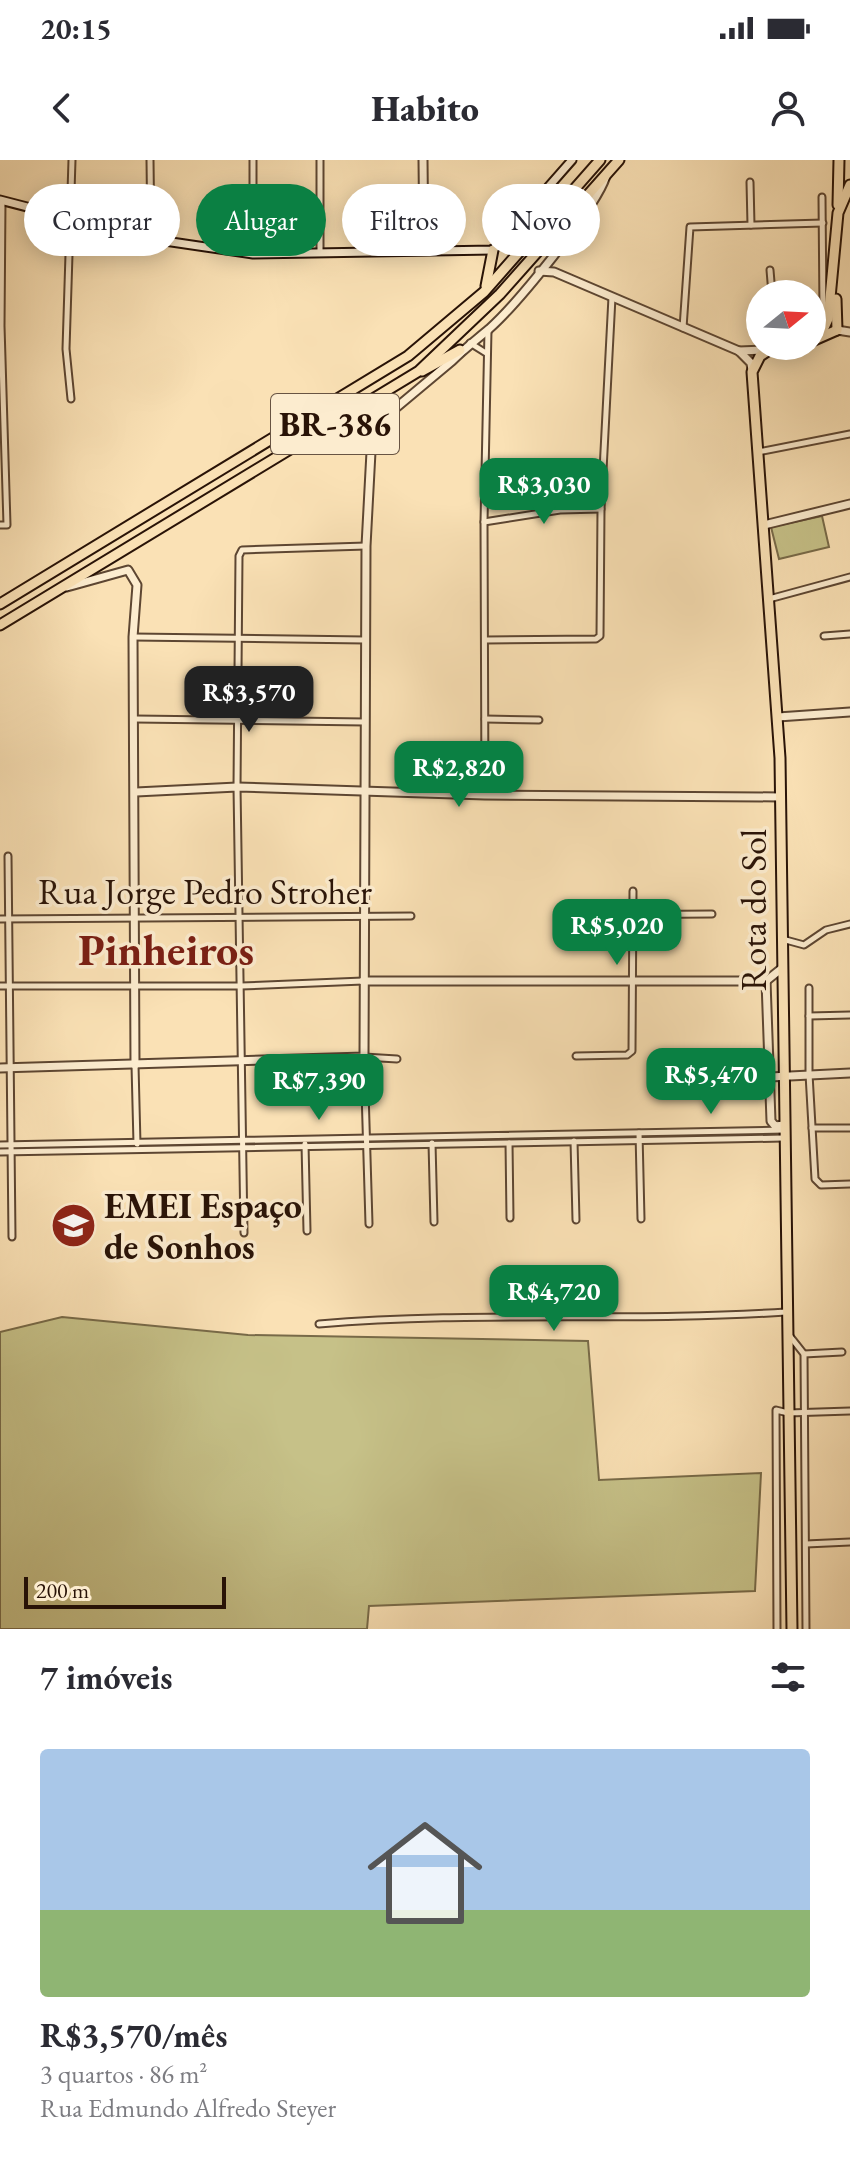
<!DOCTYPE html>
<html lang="pt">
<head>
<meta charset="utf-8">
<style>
  body { margin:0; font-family:"EB Garamond",serif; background:#f7f7f7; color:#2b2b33; height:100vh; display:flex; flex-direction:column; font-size:30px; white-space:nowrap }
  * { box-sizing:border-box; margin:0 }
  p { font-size:26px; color:#7c7c81 }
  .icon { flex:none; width:44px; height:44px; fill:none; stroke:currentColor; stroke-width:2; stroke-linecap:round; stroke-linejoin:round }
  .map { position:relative; height:1469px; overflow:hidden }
  .details { display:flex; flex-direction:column; background:#fff; flex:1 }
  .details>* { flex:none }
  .banner { position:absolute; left:24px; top:24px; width:802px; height:72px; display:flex; gap:16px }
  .needle { width:52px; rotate:72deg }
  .buttons { position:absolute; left:746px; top:120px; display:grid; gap:16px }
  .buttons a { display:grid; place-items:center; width:80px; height:80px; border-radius:50%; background:#fff; box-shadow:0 4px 20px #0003; font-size:40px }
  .scale { position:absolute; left:24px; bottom:20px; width:202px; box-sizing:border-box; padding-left:8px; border:4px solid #291307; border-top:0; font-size:22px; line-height:28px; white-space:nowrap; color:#291307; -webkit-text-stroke:6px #fceccf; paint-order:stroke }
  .price { position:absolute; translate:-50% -68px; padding:0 18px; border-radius:16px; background:#0b8043; color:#fff; font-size:26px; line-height:52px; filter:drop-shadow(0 2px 4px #0008) }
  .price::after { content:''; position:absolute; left:50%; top:48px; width:24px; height:18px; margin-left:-12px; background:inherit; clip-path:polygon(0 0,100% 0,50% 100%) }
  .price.current { background:#222; color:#fff }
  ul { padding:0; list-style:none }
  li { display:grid; align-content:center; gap:16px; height:424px; padding:0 40px }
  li+li { border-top:2px solid #e1e1e2 }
  li span { display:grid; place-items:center; height:248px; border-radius:8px; color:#555 }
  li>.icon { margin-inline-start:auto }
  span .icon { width:144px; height:144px; fill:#fffc; stroke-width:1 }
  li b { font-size:34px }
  h2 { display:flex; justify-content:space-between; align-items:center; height:96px; padding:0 40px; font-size:34px }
  .tag { padding:0 28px; border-radius:36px; background:#fff; box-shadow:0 4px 20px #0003; font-size:28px; line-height:72px }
  .tag.current { background:#0b8043; color:#fff }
  .status { display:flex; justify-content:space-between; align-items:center; height:56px; padding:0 40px; background:#fff; direction:ltr }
  .status svg { height:22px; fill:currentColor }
  header { display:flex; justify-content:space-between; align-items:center; height:104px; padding:0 40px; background:#fff; font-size:36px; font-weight:800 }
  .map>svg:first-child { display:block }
  .green { fill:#c6c188; stroke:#786a48; stroke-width:2 }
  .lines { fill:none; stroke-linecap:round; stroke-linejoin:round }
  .minor-casing { stroke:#5d4632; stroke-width:9 }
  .tertiary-casing { stroke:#5d4632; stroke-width:11 }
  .secondary-casing { stroke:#291307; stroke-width:11 }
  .trunk-casing { stroke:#291307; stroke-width:13 }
  .minor { stroke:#fceccf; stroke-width:5 }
  .tertiary { stroke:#fceccf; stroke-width:7 }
  .secondary { stroke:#fceccf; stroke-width:7 }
  .trunk { stroke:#fae1b5; stroke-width:9 }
  .labels { text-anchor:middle; stroke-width:7; stroke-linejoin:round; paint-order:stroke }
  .shield { fill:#fceccf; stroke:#685443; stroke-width:2 }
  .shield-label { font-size:34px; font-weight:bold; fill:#291307 }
  .street-label { font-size:36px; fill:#291307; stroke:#fceccf }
  .poi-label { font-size:36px; font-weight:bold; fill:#291307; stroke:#fceccf; text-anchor:start }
  .district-label { font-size:44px; font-weight:bold; fill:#7a1f14; stroke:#fceccf }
</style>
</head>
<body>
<div class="status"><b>20:15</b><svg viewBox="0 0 49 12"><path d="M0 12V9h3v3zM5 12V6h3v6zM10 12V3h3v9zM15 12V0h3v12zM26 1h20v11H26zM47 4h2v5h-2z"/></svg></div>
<header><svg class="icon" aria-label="back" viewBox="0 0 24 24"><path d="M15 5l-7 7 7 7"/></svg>Habito<svg class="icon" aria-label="person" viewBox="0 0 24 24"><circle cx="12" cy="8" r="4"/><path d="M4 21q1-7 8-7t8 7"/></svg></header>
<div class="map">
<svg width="850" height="1469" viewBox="0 0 850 1469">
  <rect width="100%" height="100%" fill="#fae1b5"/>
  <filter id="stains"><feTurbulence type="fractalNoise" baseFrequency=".0025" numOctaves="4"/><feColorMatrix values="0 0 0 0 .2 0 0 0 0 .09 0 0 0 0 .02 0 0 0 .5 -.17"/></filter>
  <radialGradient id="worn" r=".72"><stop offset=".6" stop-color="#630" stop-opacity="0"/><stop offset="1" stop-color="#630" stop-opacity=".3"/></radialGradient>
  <g class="green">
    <polygon points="822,356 829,387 779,399 771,367"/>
    <polygon points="62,1157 248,1175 588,1181 599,1320 761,1313 755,1431 369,1446 367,1469 0,1469 0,1172"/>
  </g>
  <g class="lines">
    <defs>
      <g id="minor">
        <polyline points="150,0 151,79"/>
        <polyline points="320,0 320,92"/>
        <polyline points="750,22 751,65"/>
        <polyline points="253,94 253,0"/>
        <polyline points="770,110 772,134"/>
        <polyline points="683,168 690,67 823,63"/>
        <polyline points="813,172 823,150 822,37"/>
        <polyline points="470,183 486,193"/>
        <polyline points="71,239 66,189 72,0"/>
        <polyline points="758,292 850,274"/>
        <polyline points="484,362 560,350 601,349"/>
        <polyline points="0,365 7,365 1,166 2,41"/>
        <polyline points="769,439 850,417"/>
        <polyline points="824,476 850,474"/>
        <polyline points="133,477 365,480"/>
        <polyline points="486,480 596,479 600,476 601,349 612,137"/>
        <polyline points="135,559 365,562"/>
        <polyline points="485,559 539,560"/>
        <polyline points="485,635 484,362 488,170"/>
        <polyline points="8,696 12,1077"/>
        <polyline points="585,755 712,754"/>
        <polyline points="0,759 411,756"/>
        <polyline points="782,779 804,785 826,770 850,764"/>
        <polyline points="0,826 241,826 363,821"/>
        <polyline points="809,828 809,914 815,1019 821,1025 850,1024"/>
        <polyline points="809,856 850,855"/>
        <polyline points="576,896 627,895 632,891 633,731"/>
        <polyline points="135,905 137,984"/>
        <polyline points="812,968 850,968"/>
        <polyline points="639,973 641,1059"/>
        <polyline points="574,981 576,1060"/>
        <polyline points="432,983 434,1062"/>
        <polyline points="509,983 510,1058"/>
        <polyline points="305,984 307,1071"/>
        <path d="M0,985C261,979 522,973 784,970"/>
        <polyline points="0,992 783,978"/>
        <polyline points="369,1064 364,897 397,899"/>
        <polyline points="244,1073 237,627 239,396 242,390 366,386"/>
        <path d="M319,1164C474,1151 630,1162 786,1152"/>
        <polyline points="789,1175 804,1194 806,1469"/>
        <polyline points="804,1194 842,1192"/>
        <polyline points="806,1384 850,1382"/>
        <polyline points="777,1469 776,1250 788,1253 850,1251"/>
      </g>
      <g id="tertiary">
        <polyline points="423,0 424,89"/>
        <polyline points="539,111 554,112 739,191 751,203 752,211"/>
        <polyline points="837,170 850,172"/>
        <polyline points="739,191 766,190"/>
        <polyline points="764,365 850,344"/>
        <polyline points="67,427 128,410 137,425 133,477 135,905"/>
        <polyline points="778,557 850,552"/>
        <polyline points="136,632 237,627 485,635 781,637"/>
        <polyline points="363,821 766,821"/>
        <polyline points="766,821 771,961 775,966 784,965"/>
        <polyline points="766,821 781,809"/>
        <path d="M0,908L364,897L366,386L372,273L379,262L452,201C464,189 476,180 489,169C516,145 596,48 606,16"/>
        <polyline points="770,917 850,913"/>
      </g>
      <polyline id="secondary" points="0,40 151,79 253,94 493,90 572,0"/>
      <g id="trunk">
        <polyline points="838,45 839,0"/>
        <polyline points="486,126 493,90"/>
        <polyline points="836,139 837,170"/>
        <polyline points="812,175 823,170 828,159 838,53 850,25"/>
        <polyline points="812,181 837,170"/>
        <polyline points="775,186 760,196 752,212 780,598 792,1469"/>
        <polyline points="422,211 460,190"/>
        <polyline points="0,444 408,196 484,132 600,0"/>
        <polyline points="0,465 419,211 500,134 619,0"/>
      </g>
    </defs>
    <use href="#minor" class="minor-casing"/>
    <use href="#tertiary" class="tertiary-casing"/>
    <use href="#secondary" class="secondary-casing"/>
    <use href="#trunk" class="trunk-casing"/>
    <use href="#minor" class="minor"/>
    <use href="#tertiary" class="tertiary"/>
    <use href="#secondary" class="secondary"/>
    <use href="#trunk" class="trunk"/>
  </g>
  <defs>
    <symbol id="school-disc" viewBox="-11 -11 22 22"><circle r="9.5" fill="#8f2418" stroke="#fceccf"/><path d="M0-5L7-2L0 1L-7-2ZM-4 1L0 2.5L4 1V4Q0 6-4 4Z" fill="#fff"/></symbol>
  </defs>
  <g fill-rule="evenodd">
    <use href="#school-disc" x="48" y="1040" width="51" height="51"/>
  </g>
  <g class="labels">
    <rect class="shield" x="271" y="234" width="128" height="60" rx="6"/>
    <g class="shield-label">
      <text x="335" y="276">BR-386</text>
    </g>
    <g class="street-label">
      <text x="205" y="744">Rua Jorge Pedro Stroher</text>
      <text transform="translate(753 750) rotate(-90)" y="13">Rota do Sol</text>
    </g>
    <g class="poi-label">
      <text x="104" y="1058">EMEI Espaço<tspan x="104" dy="41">de Sonhos</tspan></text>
    </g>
    <g class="district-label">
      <text x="166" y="805">Pinheiros</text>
    </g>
  </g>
  <rect width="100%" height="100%" filter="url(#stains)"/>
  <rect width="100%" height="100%" fill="url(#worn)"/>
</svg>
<div class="buttons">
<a><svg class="needle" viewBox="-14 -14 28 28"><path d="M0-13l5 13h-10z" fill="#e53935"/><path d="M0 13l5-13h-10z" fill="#7c7c81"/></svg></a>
</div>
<div class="scale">200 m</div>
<b class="price" style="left:544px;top:366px">R$3,030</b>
<b class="price current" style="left:249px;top:574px">R$3,570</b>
<b class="price" style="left:459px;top:649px">R$2,820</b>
<b class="price" style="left:617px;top:807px">R$5,020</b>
<b class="price" style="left:711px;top:956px">R$5,470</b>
<b class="price" style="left:319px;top:962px">R$7,390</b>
<b class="price" style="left:554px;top:1173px">R$4,720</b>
<div class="banner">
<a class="tag">Comprar</a>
<a class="tag current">Alugar</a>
<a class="tag">Filtros</a>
<a class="tag">Novo</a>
</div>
</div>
<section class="details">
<h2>7 imóveis<svg class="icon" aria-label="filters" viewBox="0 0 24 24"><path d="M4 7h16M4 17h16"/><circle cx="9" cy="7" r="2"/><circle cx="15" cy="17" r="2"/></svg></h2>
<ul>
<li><span style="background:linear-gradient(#a9c7e8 65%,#8fb573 0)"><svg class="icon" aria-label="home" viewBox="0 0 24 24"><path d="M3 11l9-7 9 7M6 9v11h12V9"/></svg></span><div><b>R$3,570/mês</b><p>3 quartos · 86 m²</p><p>Rua Edmundo Alfredo Steyer</p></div></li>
</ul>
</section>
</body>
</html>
